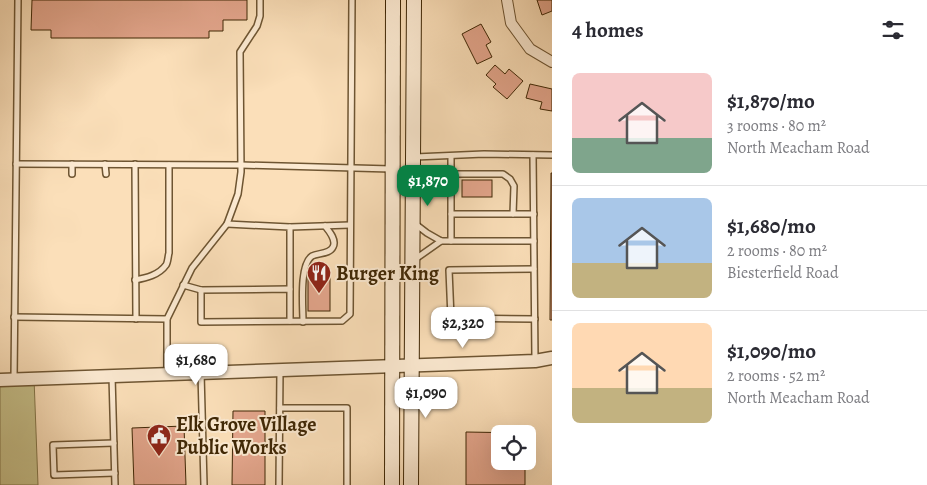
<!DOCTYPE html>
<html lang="en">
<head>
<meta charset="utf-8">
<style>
  body { margin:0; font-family:Alegreya,serif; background:#f7f7f7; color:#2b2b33; height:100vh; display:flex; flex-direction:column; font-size:19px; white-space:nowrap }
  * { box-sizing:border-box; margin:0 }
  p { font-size:16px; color:#7c7c81 }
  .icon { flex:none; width:28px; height:28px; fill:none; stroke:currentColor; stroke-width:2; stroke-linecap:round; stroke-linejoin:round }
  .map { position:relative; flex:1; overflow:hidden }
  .details { display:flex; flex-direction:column; background:#fff; width:375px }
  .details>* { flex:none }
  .buttons { position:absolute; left:491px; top:425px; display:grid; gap:10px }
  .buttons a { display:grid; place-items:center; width:45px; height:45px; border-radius:8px; background:#fff; box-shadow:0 5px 20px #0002; font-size:25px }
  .price { position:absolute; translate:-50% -42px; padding:0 11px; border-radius:10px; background:#fff; color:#222; font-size:16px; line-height:32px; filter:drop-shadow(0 1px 2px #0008) }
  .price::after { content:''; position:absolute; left:50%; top:30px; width:15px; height:11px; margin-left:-8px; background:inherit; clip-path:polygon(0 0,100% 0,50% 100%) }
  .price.current { background:#0b8043; color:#fff }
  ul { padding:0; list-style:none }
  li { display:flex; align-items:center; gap:15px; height:125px; padding:0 20px }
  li+li { border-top:1px solid #e1e1e2 }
  li span { display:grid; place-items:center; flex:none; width:140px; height:100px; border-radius:8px; color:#555 }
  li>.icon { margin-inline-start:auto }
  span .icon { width:60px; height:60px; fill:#fffc; stroke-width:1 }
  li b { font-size:21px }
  h2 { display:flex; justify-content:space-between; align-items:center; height:60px; padding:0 20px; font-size:21px }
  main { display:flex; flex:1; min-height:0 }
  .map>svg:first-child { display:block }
  .green { fill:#c6c08a; stroke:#827448 }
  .building { fill:#e5a78e; stroke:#3f2705 }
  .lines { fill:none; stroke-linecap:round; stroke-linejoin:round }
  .service-casing { stroke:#6e5532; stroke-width:8 }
  .minor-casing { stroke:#6e5532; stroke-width:12 }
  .tertiary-casing { stroke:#6e5532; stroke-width:15 }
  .secondary-casing { stroke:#3f2705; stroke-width:16 }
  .service { stroke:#fcead2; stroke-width:5 }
  .minor { stroke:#fcead2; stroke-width:10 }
  .tertiary { stroke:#fcead2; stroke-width:12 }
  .secondary { stroke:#fcead2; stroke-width:14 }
  .labels { text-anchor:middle; stroke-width:4; stroke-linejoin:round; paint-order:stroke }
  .poi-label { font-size:20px; font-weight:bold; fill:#3f2705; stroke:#fcead2; text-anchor:start }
</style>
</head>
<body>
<main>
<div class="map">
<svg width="552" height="485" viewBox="0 0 552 485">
  <rect width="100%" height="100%" fill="#fbdfb9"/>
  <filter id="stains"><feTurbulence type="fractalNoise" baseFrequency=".004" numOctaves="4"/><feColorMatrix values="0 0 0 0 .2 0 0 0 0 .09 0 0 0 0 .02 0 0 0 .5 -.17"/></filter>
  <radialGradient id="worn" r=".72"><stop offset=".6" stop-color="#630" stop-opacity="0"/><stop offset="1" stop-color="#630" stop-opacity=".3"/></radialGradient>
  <polygon class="green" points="34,378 38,485 0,485 0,380"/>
  <g class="building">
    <polygon points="32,0 247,0 247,20 223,20 223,31 209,31 209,38 51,38 51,30 31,30"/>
    <polygon points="537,0 552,0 552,11 542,15"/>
    <polygon points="481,24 491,42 486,45 492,57 477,64 462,34"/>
    <polygon points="495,65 505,74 509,69 523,81 507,99 493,87 496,84 486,75"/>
    <polygon points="530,84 552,89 552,111 540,109 542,102 526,98"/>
    <polygon points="551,173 552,173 552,320 550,320"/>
    <rect x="462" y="180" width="30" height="17"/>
    <rect x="308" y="277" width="22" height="34"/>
    <polygon points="233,411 265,411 265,485 232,485"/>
    <polygon points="184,426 186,485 134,485 132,428"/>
    <polygon points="466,432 525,433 500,434 500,461 525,461 525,485 466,485"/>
  </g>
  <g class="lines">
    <defs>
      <g id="service">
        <polyline points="533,155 535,359"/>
        <polyline points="451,156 451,241"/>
        <polyline points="415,157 484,154 552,155"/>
        <polyline points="16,164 241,165 391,169"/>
        <polyline points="105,164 106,174"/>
        <polyline points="135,164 136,319"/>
        <polyline points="72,174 72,164"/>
        <polyline points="451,174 503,174 510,179 514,186 513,214"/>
        <polyline points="451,214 534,214"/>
        <polyline points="414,223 427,233 441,241 534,241"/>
        <polyline points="227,224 290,227 290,289"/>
        <polyline points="290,227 350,225"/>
        <polyline points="414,260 441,241"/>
        <polyline points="534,269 449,270 451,318 535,319"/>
        <path d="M135,280C146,278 159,275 166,265C168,262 168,256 169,253V165"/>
        <polyline points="183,285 201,290 201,322 342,321 350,314 352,0"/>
        <polyline points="201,290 290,289 290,321"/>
        <polyline points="14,317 167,319"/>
        <path d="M303,322C303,307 299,265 312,256C318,253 330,254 333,247C337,240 329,231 325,226"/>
        <polyline points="167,373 167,319 192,268 227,224 238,194 241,172 240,52 257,26 260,16 260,0"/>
        <polyline points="201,373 204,485"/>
        <polyline points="112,376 115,485"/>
        <polyline points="14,379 18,0"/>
        <polyline points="280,408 347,408 347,485"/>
        <polyline points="114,443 53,445 54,475 115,473"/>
        <polyline points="279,485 280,370"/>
      </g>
      <polyline id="minor" points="507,0 511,23 530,49 552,62"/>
      <polyline id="tertiary" points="0,380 535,361 552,358"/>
      <g id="secondary">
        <polyline points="392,485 393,0"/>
        <polyline points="411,485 414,0"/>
      </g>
    </defs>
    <use href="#service" class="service-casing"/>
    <use href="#minor" class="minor-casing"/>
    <use href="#tertiary" class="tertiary-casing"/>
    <use href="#secondary" class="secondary-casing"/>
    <use href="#service" class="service"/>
    <use href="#minor" class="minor"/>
    <use href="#tertiary" class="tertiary"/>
    <use href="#secondary" class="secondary"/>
  </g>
  <defs>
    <symbol id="restaurant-pin" viewBox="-11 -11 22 30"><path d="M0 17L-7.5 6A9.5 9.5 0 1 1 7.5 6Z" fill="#8f2418" stroke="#fcead2"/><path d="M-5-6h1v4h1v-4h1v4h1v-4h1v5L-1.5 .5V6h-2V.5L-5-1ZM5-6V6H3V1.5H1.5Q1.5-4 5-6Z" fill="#fff"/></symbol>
    <symbol id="civic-pin" viewBox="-11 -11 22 30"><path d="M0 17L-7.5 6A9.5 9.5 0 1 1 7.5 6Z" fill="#8f2418" stroke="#fcead2"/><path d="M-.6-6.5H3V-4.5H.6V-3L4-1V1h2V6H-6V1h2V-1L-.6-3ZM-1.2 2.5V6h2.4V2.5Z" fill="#fff"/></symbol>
  </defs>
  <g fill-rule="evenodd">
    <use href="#restaurant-pin" x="305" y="259" width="28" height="38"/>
    <use href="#civic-pin" x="145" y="422" width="28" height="38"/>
  </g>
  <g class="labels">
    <g class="poi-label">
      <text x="336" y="280">Burger King</text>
      <text x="176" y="431">Elk Grove Village<tspan x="176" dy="23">Public Works</tspan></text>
    </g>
  </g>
  <rect width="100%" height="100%" filter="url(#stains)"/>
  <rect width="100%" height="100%" fill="url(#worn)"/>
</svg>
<div class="buttons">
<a><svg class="icon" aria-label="locate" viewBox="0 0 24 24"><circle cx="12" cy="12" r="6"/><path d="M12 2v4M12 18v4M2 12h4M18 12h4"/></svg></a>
</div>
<b class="price current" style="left:428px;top:207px">$1,870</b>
<b class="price" style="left:463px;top:349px">$2,320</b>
<b class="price" style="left:196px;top:386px">$1,680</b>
<b class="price" style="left:426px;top:419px">$1,090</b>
</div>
<section class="details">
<h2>4 homes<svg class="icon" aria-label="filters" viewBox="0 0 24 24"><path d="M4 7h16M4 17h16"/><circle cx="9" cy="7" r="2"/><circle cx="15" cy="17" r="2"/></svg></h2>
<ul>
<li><span style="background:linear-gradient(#f6c9c9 65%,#7fa58c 0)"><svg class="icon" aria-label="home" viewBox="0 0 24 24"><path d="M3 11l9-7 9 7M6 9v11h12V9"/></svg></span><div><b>$1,870/mo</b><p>3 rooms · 80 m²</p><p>North Meacham Road</p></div></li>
<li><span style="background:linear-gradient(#a9c7e8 65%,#c2b280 0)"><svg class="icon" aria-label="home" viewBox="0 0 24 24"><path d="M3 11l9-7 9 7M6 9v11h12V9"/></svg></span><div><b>$1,680/mo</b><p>2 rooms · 80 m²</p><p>Biesterfield Road</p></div></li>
<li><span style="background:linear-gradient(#ffd9b3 65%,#c2b280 0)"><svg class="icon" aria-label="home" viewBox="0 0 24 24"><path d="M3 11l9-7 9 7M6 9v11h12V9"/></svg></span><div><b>$1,090/mo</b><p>2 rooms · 52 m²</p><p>North Meacham Road</p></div></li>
</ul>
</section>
</main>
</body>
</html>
